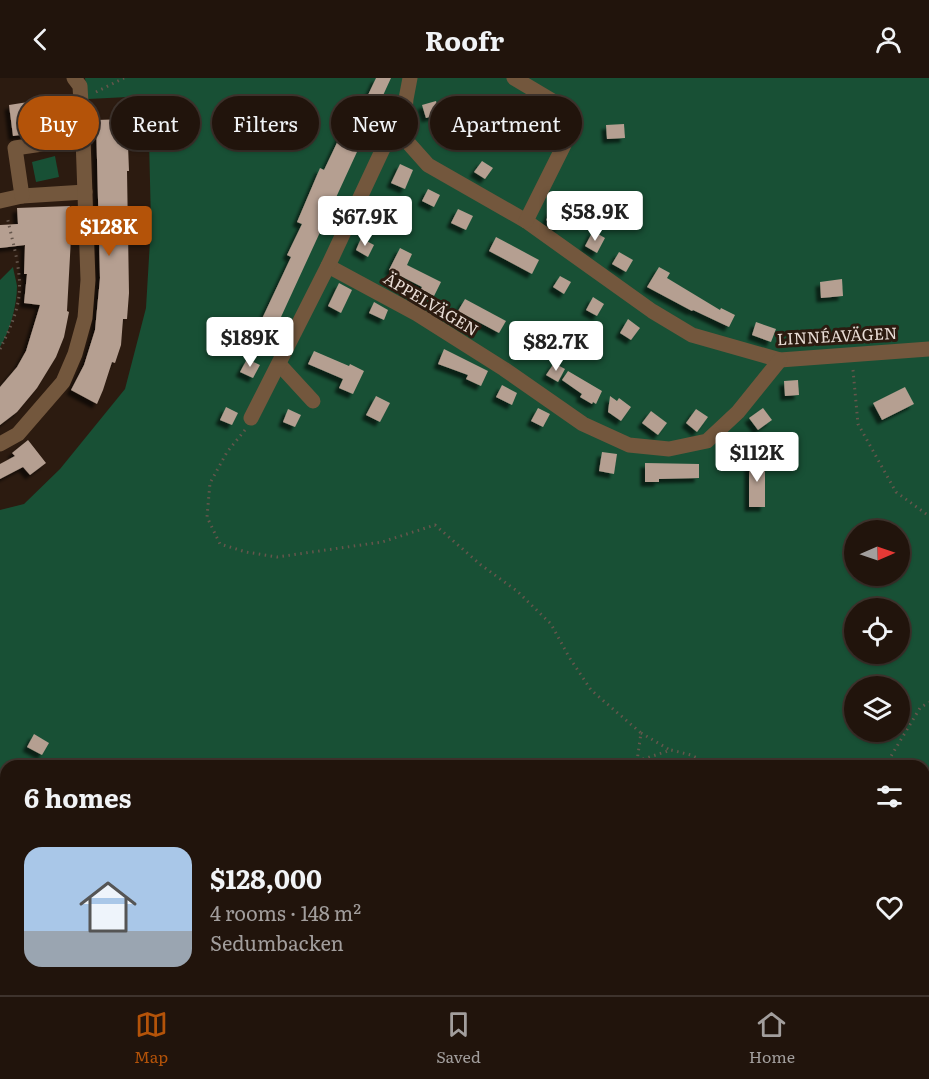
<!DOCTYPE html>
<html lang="en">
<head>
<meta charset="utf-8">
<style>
  body { margin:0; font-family:Literata,serif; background:#291d15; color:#f1f3f6; height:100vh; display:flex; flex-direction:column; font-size:22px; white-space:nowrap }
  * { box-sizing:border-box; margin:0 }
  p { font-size:20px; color:#a29e9d }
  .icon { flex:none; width:33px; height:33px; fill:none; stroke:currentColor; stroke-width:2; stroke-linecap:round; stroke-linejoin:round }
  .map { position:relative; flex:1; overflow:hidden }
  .drawer { position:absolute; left:0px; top:682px; width:930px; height:236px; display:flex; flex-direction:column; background:#21140c; border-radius:18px 18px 0 0; box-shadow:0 2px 4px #0004,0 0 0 2px #3e332d }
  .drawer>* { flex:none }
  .guide { position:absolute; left:18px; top:18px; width:600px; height:54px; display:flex; gap:12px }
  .needle { width:39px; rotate:88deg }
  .tools { position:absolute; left:844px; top:442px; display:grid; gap:12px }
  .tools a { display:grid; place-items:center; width:66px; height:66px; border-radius:50%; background:#21140c; box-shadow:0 2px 4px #0004,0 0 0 2px #3e332d; font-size:30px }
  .price { position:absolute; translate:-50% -51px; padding:0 14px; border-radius:6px; background:#fff; color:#222; font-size:20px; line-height:39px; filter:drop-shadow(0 2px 3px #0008) }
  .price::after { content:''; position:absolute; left:50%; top:36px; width:18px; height:14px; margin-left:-9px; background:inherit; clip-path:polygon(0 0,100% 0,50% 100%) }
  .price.on { background:#b45309; color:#fff }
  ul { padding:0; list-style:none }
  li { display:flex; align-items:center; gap:18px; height:150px; padding:0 24px }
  li span { display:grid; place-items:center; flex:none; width:168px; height:120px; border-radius:18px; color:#555 }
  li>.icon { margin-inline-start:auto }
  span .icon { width:72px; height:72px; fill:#fffc; stroke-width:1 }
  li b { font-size:26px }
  h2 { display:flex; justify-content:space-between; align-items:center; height:72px; padding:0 24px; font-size:26px }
  .chip { padding:0 21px; border-radius:27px; background:#21140c; box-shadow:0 2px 4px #0004,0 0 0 2px #3e332d; font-size:21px; line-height:54px }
  .chip.on { background:#b45309; color:#fff }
  header { display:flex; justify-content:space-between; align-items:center; height:78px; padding:0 24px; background:#21140c; font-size:27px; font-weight:700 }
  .tab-bar { display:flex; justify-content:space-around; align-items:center; height:84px; border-top:2px solid #3e332d; background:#21140c; font-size:16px; color:#a29e9d }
  .tab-bar a { display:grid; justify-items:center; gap:3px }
  .tab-bar .on { color:#b45309 }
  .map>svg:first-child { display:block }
  .green { fill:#185035; fill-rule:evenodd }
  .building { fill:#b59f91; filter:url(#shadow) }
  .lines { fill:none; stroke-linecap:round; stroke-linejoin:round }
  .path { stroke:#65564c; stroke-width:3; stroke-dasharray:1.5 4.5; stroke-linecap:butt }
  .minor { stroke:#73573d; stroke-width:15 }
  .labels { text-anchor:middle; stroke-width:6; stroke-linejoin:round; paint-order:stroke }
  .street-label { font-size:16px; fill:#e9ddd6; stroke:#2c1b10 }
</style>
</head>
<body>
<header><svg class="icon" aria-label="back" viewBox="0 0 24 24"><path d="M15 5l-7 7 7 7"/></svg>Roofr<svg class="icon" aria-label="person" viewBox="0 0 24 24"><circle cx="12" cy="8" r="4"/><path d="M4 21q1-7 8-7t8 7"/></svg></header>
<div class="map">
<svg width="929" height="917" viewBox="0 0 929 917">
  <defs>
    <filter id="shadow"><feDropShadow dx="-4.5" dy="4.5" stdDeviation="1.5" flood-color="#0009"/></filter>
  </defs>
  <rect width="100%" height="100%" fill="#2c1b10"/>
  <g class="green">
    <path d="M85,0H929V917H678L674,912H924V688H6V912H170L167,917H0V432L24,426L60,391L125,311L146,230L151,146L148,18L88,21ZM855,453H900V498H855ZM855,531H900V576H855ZM855,609H900V654H855Z"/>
    <polygon points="55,78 59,99 36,104 32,84"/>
    <path d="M13,189C14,195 16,202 17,208C17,227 10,253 0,269V202Z"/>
    <polygon points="175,912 544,912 548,917 168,917"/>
  </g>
  <g class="building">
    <polygon points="376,0 391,0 275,252 260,245 291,179 287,177 302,146 297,144 320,90 324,92 352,33 359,36"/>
    <polygon points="60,19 64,51 13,58 9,27"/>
    <polygon points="436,23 440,36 426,40 422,27"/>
    <polygon points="127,41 129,93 127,93 129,215 127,241 123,241 121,267 115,285 112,284 103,312 97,326 71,312 84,287 95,252 100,200 96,42"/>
    <polygon points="624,46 625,60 607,61 606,47"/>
    <polygon points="482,83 493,90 485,101 474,94"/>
    <polygon points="400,86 413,92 405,111 391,105"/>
    <polygon points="428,111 440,117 434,129 422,123"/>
    <polygon points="560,117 573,124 559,150 546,142"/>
    <polygon points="70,128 71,160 67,233 69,234 64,259 56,279 37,310 17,334 0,347 0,309 17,289 26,273 40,227 24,225 27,196 24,196 25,167 0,170 0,147 18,146 17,130"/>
    <polygon points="458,131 473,138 466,152 451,145"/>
    <polygon points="593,153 605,160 597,175 585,168"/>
    <polygon points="496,159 539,182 532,196 489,173"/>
    <polygon points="361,160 374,167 368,179 356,172"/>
    <polygon points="400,170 412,176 407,187 441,204 434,218 421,211 422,209 389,192"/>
    <polygon points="619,174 633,182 626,194 612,186"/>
    <polygon points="659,189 670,195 667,200 720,232 721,230 735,237 729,249 693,232 692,233 647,209"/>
    <polygon points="560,198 571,204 564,216 553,209"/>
    <polygon points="842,201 843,218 821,220 820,204"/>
    <polygon points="339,205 352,212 341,235 328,228"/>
    <polygon points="593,219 604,226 597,238 586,232"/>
    <polygon points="465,221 506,243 499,255 458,233"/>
    <polygon points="374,224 388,232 384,242 369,235"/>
    <polygon points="628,241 640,250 631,262 620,255"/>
    <polygon points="756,244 776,251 771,264 752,257"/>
    <polygon points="444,271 488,293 481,308 466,301 468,297 438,286"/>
    <polygon points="314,273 349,288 350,286 364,293 353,316 339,310 343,301 308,286"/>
    <polygon points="247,281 260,287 253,300 240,294"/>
    <polygon points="554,285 565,291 558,304 546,297"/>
    <polygon points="568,293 602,313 596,326 593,324 592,326 580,319 582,316 562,302"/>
    <polygon points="798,302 799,317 785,318 784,303"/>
    <polygon points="502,307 517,315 512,327 496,319"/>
    <polygon points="905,309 914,326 882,342 873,325"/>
    <polygon points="376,318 390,325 380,344 366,337"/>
    <polygon points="610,318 617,323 619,320 631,329 621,343 608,334"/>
    <polygon points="226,329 238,335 232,347 220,342"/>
    <polygon points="538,330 550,336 543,349 531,343"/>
    <polygon points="763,330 772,342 758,352 749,340"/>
    <polygon points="288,331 301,337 295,349 283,344"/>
    <polygon points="696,331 708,339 697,354 686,345"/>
    <polygon points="651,333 667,345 658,357 642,345"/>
    <polygon points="28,362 46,385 30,397 23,389 0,401 0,386 15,378 12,375"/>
    <polygon points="602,374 617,376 614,396 599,393"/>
    <polygon points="749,381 765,382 765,429 749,429"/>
    <polygon points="645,385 699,386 699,400 659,401 659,404 645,404"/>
    <polygon points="34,656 49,665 42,677 27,669"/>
  </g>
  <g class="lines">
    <g class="path">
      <polyline points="96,14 124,0"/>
      <path d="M0,271C8,255 17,236 19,218C22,192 12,163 7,138"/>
      <polyline points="853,292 858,346 896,414 929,438"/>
      <polyline points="245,352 227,374 210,405 207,439 220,466 246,474 277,479 382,464 435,447 481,487 517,513 551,546 569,579 591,612 641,655 637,683 632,688"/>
      <polyline points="641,655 670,672"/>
      <polyline points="637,683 671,672 691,677 713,688"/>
      <polyline points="885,688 920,630 929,624"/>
      <polyline points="924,714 929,711"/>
      <polyline points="168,917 175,912"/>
    </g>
    <g class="minor">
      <polyline points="74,0 80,8 83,60"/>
      <polyline points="410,0 406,21 403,59 428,87 526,143 652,233 692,257 780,282 929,271"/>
      <polyline points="514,0 566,31 573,49 526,143"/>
      <polyline points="0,123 22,118 85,114"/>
      <polyline points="328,188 417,236 504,291 583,346 629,367 669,371 707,363 738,334 780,282"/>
      <polyline points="279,286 313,323"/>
      <polyline points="251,340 328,188 402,30"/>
      <polyline points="0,366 18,356 63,304 75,276 85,240 88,202 83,60 15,70 22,118"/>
      <polyline points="0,724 6,727"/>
      <polyline points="0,871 6,874"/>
      <polyline points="83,917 87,912"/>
      <polyline points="499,917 503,912"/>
    </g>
  </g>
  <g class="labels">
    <g class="street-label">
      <text transform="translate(431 226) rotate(31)" y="6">ÄPPELVÄGEN</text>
      <text transform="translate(837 258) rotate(-3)" y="6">LINNÉAVÄGEN</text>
    </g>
  </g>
</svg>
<div class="tools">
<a><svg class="needle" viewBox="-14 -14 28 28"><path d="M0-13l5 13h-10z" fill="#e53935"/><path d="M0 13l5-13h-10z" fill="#a29e9d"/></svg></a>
<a><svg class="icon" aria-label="locate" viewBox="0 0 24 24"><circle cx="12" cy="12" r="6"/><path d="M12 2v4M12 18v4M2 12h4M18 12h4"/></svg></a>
<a><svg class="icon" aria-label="layers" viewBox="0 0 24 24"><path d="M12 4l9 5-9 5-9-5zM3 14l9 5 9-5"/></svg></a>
</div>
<b class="price" style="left:595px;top:164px">$58.9K</b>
<b class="price" style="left:365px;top:169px">$67.9K</b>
<b class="price on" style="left:109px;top:179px">$128K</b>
<b class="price" style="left:250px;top:290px">$189K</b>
<b class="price" style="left:556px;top:294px">$82.7K</b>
<b class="price" style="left:757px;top:405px">$112K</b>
<div class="guide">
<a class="chip on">Buy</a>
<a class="chip">Rent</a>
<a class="chip">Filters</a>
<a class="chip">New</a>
<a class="chip">Apartment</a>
</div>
<section class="drawer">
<h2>6 homes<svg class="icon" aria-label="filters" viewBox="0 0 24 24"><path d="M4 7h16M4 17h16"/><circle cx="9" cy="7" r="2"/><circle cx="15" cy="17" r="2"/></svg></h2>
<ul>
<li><span style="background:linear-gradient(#a9c7e8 70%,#9aa5b1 0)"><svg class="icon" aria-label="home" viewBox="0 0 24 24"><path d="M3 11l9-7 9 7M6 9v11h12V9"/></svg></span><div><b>$128,000</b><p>4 rooms · 148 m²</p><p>Sedumbacken</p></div><svg class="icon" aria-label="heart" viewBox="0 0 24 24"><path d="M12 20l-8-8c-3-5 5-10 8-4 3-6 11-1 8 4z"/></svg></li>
</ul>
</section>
</div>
<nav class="tab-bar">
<a class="on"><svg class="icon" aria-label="map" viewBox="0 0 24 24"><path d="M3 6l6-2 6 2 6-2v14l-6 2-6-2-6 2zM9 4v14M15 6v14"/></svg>Map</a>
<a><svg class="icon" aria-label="saved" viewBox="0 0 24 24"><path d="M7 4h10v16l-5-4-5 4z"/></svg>Saved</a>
<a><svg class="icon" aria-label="home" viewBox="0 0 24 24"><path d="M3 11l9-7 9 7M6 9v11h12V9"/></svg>Home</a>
</nav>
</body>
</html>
